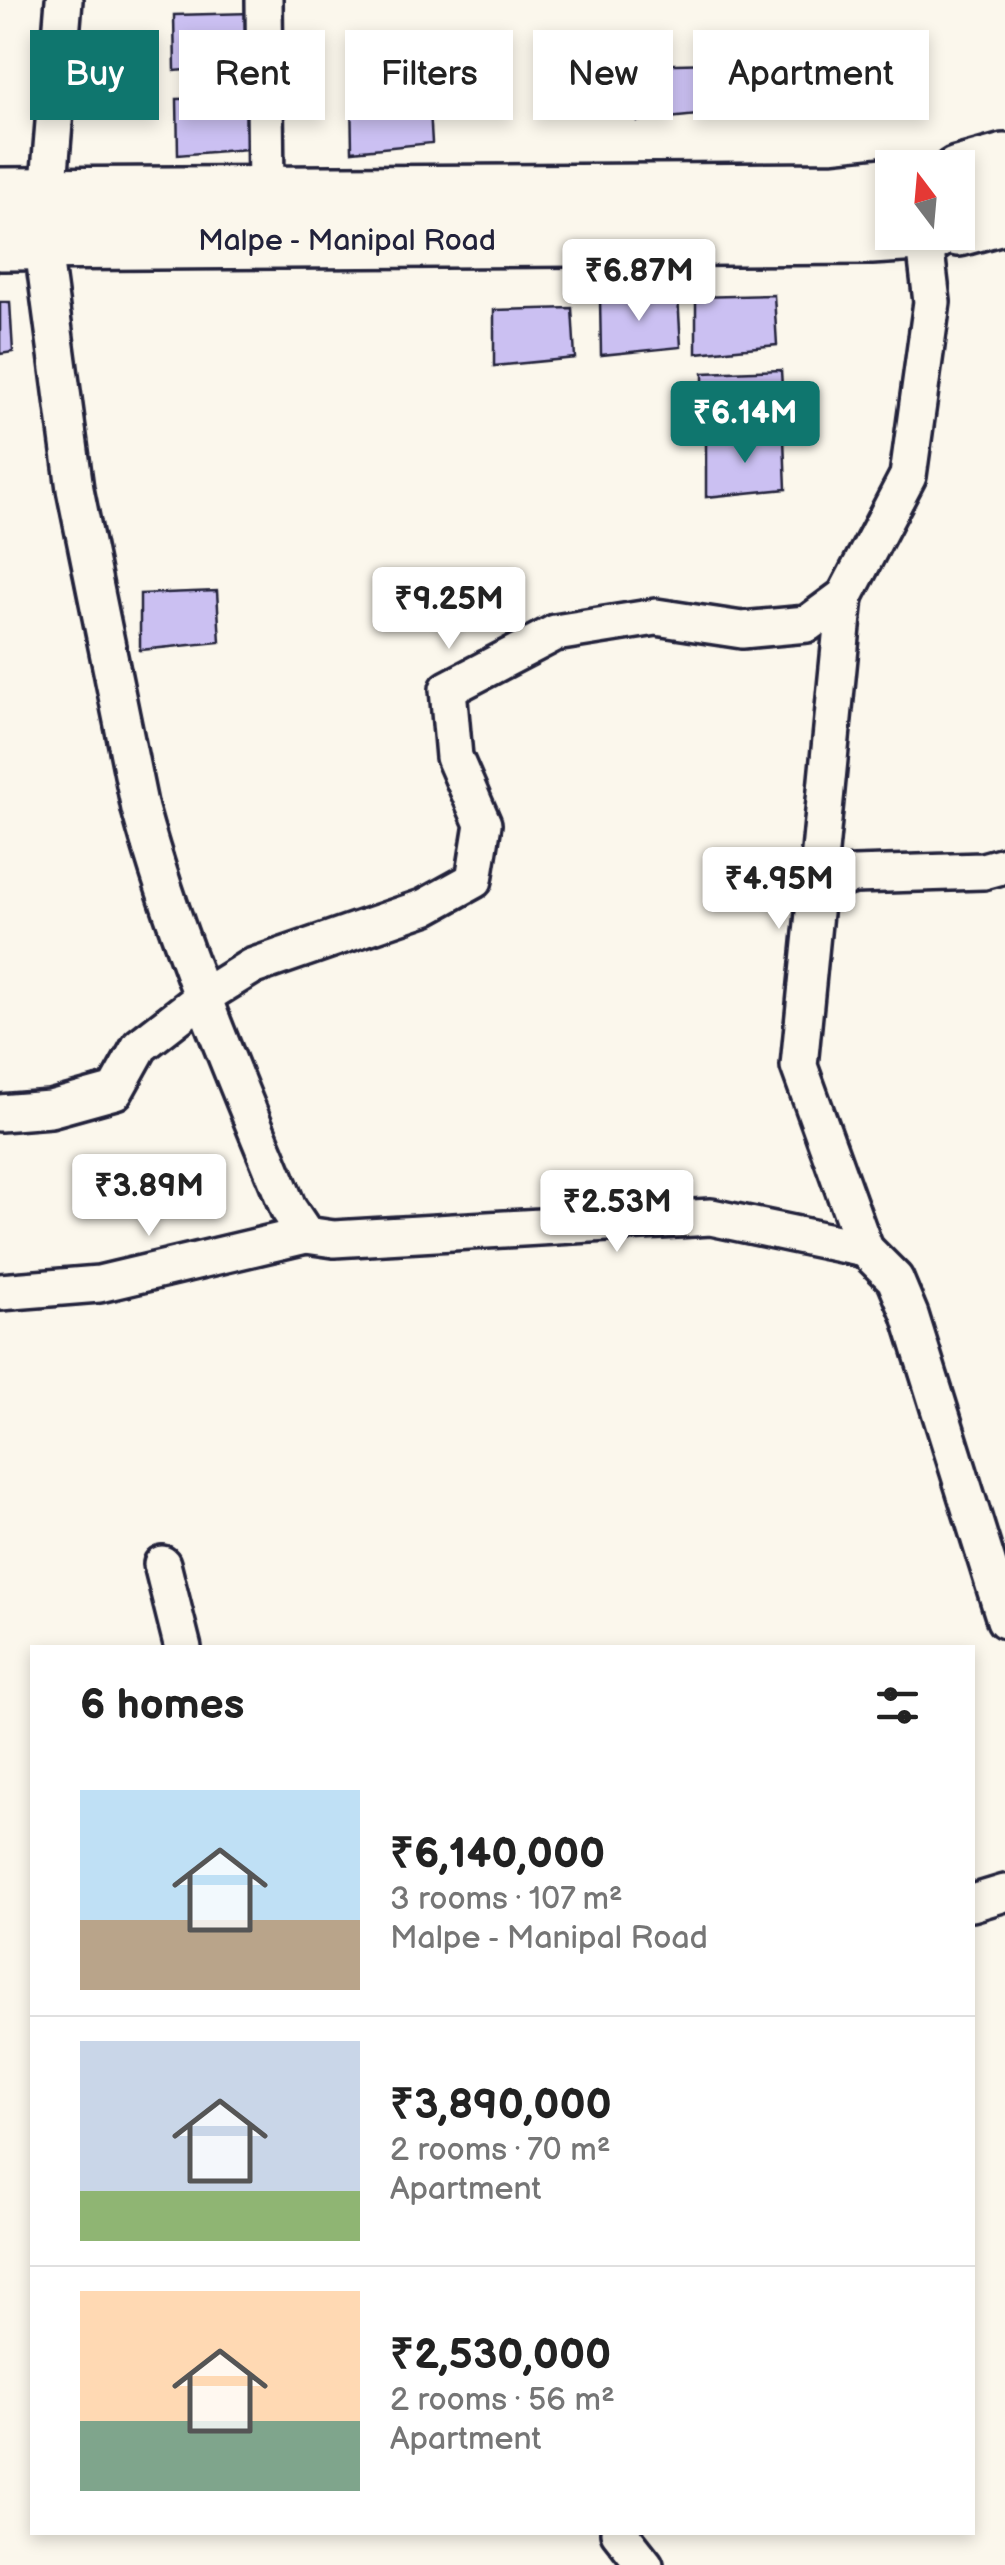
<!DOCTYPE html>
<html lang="en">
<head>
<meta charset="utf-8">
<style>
  body { margin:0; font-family:"Balsamiq Sans",sans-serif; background:#f2f2f2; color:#222; height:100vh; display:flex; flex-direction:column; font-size:38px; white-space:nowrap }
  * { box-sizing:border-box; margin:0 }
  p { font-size:32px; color:#767676 }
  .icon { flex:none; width:55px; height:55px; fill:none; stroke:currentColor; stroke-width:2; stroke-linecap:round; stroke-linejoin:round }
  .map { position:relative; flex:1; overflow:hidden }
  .drawer { position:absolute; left:30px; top:1645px; width:945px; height:890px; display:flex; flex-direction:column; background:#fff; border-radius:0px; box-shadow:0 5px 15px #0003 }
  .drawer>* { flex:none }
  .hud { position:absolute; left:30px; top:30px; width:945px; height:90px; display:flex; gap:20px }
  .needle { width:65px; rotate:344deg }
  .buttons { position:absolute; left:875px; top:150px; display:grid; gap:20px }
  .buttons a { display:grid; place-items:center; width:100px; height:100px; border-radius:0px; background:#fff; box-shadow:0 5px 15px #0003; font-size:50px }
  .price { position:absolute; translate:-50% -85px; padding:0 22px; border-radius:10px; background:#fff; color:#222; font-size:32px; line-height:65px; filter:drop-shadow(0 2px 5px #0008) }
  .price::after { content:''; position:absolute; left:50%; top:60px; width:30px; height:22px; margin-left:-15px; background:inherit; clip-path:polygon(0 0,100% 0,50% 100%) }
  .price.current { background:#0f766e; color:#fff }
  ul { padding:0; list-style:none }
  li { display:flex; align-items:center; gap:30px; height:250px; padding:0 50px }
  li+li { border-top:2px solid #e0e0e0 }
  li span { display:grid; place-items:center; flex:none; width:280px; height:200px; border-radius:0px; color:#555 }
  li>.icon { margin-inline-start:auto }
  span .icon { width:120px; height:120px; fill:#fffc; stroke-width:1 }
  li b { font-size:42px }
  h2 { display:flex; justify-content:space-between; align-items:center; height:120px; padding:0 50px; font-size:42px }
  .tag { padding:0 35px; border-radius:0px; background:#fff; box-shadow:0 5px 15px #0003; font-size:35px; line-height:90px }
  .tag.current { background:#0f766e; color:#fff }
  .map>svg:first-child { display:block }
  .building { fill:#cbc0f2; stroke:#22223b; stroke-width:2.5 }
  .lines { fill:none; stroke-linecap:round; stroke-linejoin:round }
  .street-casing { stroke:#22223b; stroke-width:42 }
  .highway-casing { stroke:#22223b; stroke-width:62 }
  .street { stroke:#fbf7ec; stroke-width:35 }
  .highway { stroke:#fbf7ec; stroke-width:55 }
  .labels { text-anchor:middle; stroke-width:8; stroke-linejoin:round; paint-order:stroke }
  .street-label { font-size:30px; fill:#22223b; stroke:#fbf7ec }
</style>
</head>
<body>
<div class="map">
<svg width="1005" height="2565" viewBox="0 0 1005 2565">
  <rect width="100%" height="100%" fill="#fbf7ec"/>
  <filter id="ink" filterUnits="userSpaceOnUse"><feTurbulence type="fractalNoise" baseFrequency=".01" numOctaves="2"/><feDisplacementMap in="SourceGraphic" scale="20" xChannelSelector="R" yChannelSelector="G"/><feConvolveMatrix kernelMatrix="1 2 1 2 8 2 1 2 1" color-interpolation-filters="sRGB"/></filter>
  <g filter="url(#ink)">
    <g class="building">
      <polygon points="252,13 255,64 175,71 174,15"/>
      <polygon points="896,48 899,99 819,107 818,50"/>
      <polygon points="715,63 718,113 638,121 637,65"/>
      <polygon points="429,93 432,143 352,151 351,95"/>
      <polygon points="255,97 258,148 178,155 177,99"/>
      <polygon points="774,295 777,345 696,353 696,297"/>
      <polygon points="678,296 681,347 601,355 600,299"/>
      <polygon points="0,302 10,302 13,352 0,354"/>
      <polygon points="572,308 575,358 494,366 494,310"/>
      <polygon points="781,370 784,421 703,429 703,373"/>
      <polygon points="784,438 786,489 706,497 706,440"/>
      <polygon points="217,591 220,642 140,650 140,594"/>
    </g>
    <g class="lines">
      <defs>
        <g id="street">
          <polyline points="264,0 266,195"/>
          <polyline points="48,196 64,0"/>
          <path d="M42,241L75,489L140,809C177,945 235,1077 288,1208L306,1235L334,1239L711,1217L865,1249L895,1279L910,1315L1005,1620"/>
          <polyline points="845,596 799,1066 865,1249"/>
          <polyline points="816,886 854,875 983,871 1005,865"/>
          <polyline points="0,1113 50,1109 115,1091 140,1046 203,997 251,967 425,907 474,880 483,824 454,757 448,689 555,633 656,617 742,630 807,624 845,596 908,476 932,302 924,234"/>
          <polyline points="0,1292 99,1284 306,1235"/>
          <polyline points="162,1564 183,1648"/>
          <polyline points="972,1903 1005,1893"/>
          <polyline points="619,2532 645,2565"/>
        </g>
        <g id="highway">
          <polyline points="958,175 1005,162"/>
          <polyline points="0,196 836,191 892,185"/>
          <polyline points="958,228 1005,215"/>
          <polyline points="0,242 871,236 934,232"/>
        </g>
      </defs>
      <use href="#street" class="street-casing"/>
      <use href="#highway" class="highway-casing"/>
      <use href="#street" class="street"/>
      <use href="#highway" class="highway"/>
    </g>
  </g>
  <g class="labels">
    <g class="street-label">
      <text x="347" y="250">Malpe - Manipal Road</text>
    </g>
  </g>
</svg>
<div class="buttons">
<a><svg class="needle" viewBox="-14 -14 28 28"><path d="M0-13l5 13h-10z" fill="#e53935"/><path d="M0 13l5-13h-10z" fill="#767676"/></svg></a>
</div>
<b class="price" style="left:639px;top:324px">₹6.87M</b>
<b class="price current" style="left:745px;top:466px">₹6.14M</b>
<b class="price" style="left:449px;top:652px">₹9.25M</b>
<b class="price" style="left:779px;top:932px">₹4.95M</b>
<b class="price" style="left:149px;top:1239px">₹3.89M</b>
<b class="price" style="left:617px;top:1255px">₹2.53M</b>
<div class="hud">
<a class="tag current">Buy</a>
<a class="tag">Rent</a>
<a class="tag">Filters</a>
<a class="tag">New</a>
<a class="tag">Apartment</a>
</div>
<section class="drawer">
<h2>6 homes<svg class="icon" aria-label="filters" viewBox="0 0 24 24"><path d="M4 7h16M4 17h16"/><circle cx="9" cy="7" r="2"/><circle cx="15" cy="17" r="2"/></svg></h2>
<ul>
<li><span style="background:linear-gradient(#bfe0f5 65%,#b9a48a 0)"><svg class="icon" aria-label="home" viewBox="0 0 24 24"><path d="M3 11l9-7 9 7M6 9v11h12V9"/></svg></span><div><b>₹6,140,000</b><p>3 rooms · 107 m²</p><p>Malpe - Manipal Road</p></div></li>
<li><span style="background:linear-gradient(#c9d6e8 75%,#8fb573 0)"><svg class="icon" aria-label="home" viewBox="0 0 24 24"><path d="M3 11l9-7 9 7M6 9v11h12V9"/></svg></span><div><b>₹3,890,000</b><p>2 rooms · 70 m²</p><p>Apartment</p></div></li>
<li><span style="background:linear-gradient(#ffd9b3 65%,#7fa58c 0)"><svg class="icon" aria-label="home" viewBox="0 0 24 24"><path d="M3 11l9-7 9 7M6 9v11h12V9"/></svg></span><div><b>₹2,530,000</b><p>2 rooms · 56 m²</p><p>Apartment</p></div></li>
</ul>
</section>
</div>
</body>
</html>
